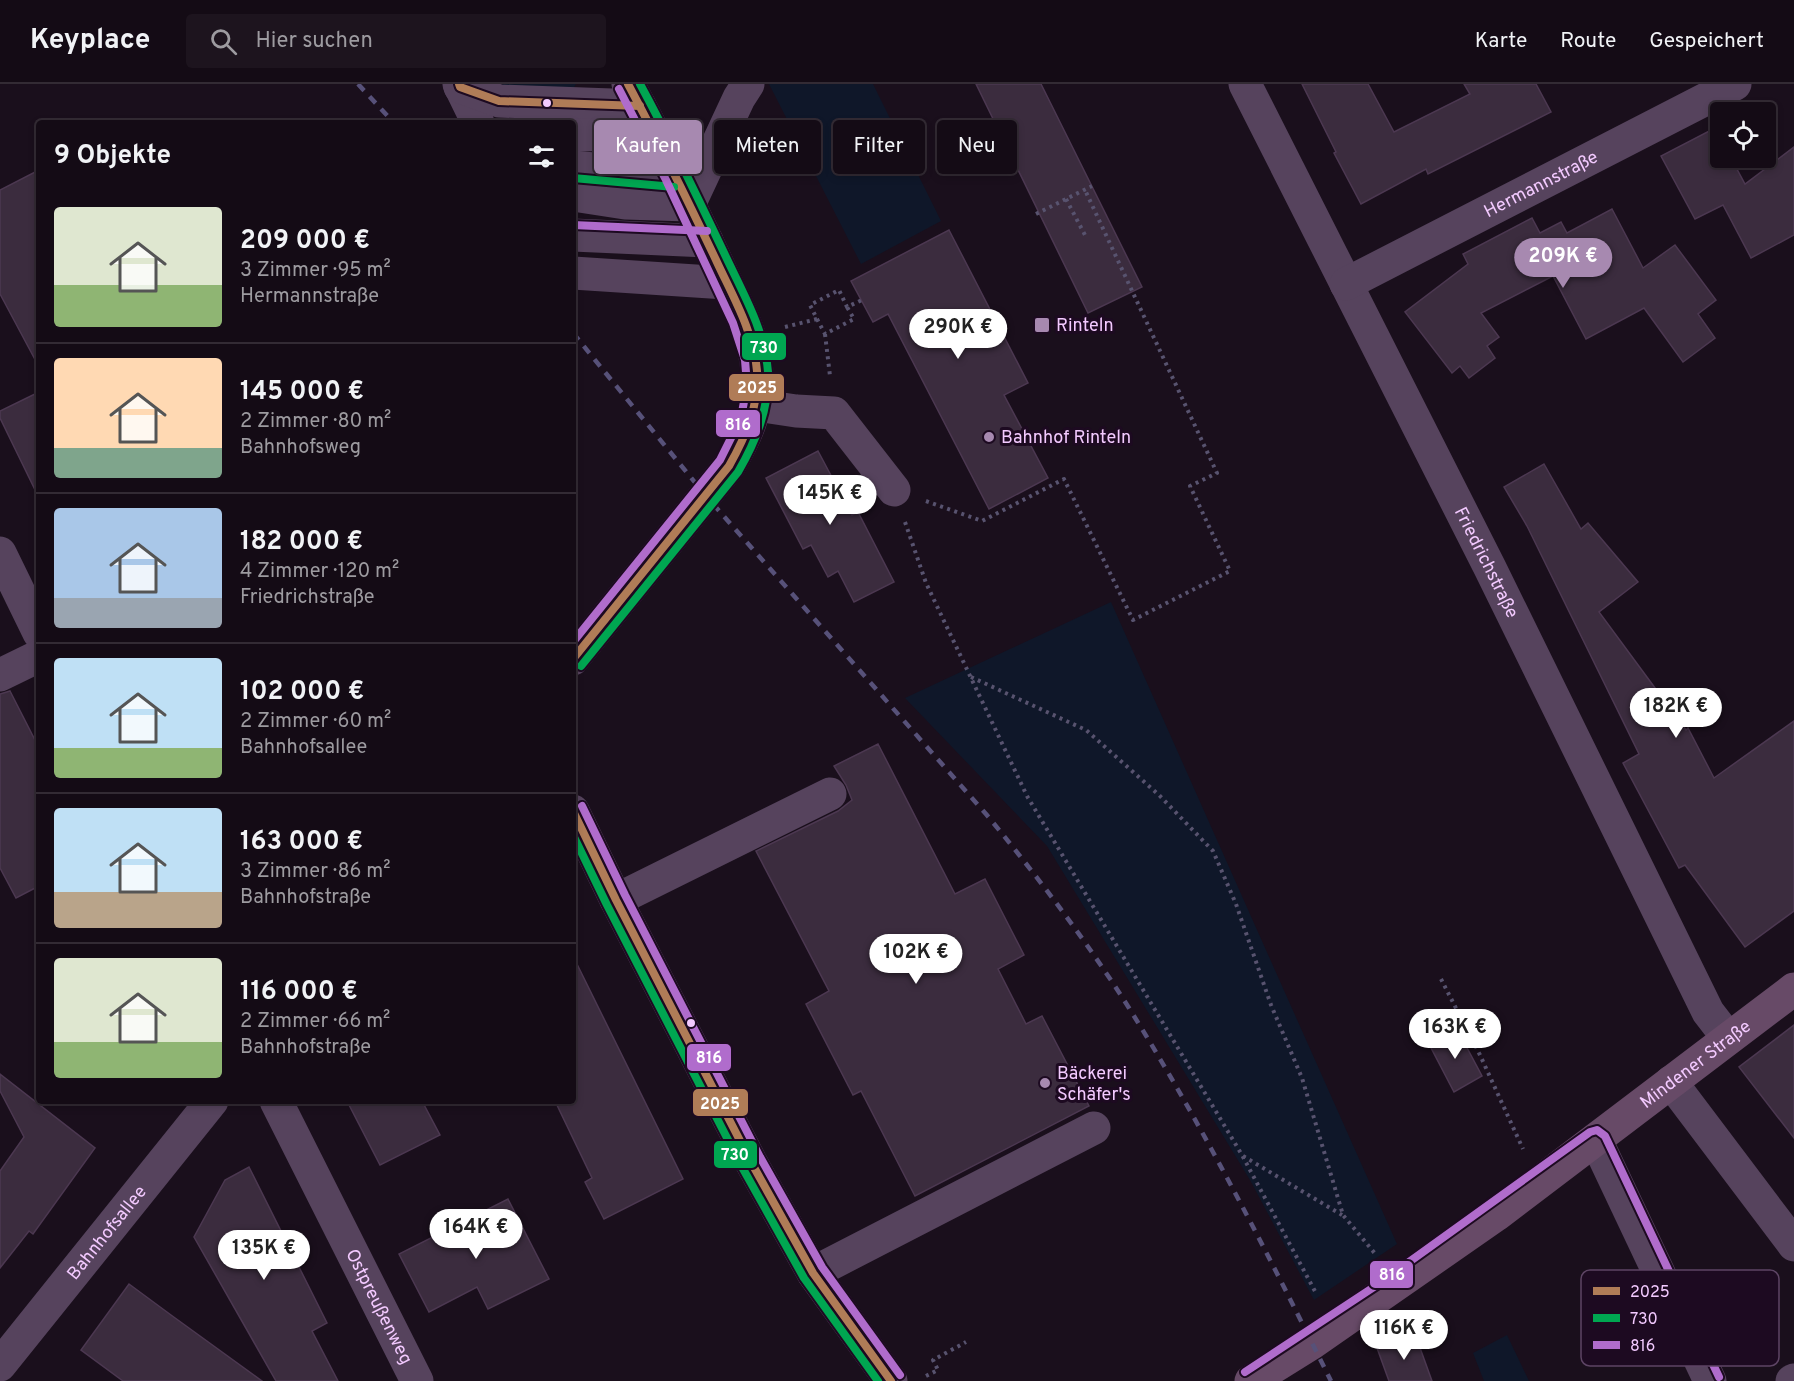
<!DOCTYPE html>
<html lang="de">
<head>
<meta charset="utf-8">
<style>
  body { margin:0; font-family:Overpass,sans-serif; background:#1d141e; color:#f1f3f6; height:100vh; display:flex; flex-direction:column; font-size:22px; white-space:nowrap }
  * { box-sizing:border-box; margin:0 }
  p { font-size:20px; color:#9d9ba0 }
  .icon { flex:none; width:33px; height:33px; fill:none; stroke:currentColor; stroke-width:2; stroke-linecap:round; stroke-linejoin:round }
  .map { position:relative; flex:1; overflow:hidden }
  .details { position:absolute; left:36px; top:36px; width:540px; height:984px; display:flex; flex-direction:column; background:#140b15; border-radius:6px; box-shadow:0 3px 9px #0003,0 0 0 2px #332b34 }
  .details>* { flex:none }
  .top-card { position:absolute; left:594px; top:36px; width:570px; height:54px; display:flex; gap:12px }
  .fabs { position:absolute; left:1710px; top:18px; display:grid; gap:12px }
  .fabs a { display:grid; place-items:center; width:66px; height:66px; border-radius:6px; background:#140b15; box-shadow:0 3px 9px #0003,0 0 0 2px #332b34; font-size:30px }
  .price { position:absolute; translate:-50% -51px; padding:0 14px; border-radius:21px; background:#fff; color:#222; font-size:20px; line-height:39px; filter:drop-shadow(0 2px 3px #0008) }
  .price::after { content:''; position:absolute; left:50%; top:36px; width:18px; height:14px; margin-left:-9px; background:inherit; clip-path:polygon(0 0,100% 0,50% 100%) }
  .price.current { background:#a789b0; color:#fff }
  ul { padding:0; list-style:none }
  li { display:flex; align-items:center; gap:18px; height:150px; padding:0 18px }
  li+li { border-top:2px solid #332b34 }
  li span { display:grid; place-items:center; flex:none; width:168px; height:120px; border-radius:6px; color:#555 }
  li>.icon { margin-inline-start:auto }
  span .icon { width:72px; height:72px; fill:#fffc; stroke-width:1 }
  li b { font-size:26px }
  h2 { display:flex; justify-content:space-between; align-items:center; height:72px; padding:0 18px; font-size:26px }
  .pill { padding:0 21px; border-radius:6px; background:#140b15; box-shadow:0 3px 9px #0003,0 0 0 2px #332b34; font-size:21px; line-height:54px }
  .pill.current { background:#a789b0; color:#fff }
  header { display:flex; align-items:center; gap:36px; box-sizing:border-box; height:84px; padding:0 30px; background:#140b15; border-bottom:2px solid #332b34 }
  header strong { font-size:28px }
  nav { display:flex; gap:33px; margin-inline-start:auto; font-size:21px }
  .search { width:420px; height:54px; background:#1d141e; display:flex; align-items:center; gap:15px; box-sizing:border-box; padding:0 21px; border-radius:6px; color:#9d9ba0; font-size:22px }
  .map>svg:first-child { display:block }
  .green { fill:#0f1729 }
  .building { fill:#3b2c3e; stroke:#4c3851; stroke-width:1.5 }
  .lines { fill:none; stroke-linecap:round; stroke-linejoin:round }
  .path { stroke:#58536f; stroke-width:4; stroke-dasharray:3 4.5; stroke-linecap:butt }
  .minor { stroke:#56435d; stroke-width:33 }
  .major { stroke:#674a67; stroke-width:33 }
  .rail { stroke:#575179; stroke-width:4.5; stroke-dasharray:9 8; stroke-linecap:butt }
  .bus-1-casing { stroke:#1d0a21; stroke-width:12 }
  .bus-2-casing { stroke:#1d0a21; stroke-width:12 }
  .bus-3-casing { stroke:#1d0a21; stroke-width:12 }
  .bus-1 { stroke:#b07c57; stroke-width:8 }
  .bus-2 { stroke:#00a651; stroke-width:8 }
  .bus-3 { stroke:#b06ccc; stroke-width:8 }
  .bus-dot { fill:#f3caff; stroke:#1d0a21; stroke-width:2 }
  .poi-dot { fill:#a789b0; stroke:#1d0a21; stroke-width:2 }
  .labels { text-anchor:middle; stroke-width:6; stroke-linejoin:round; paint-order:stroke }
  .street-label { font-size:18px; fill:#f3caff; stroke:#1d0a21 }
  .poi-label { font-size:18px; fill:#f3caff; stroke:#1d0a21; text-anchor:start }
  .key { fill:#1d0a21; stroke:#5d4464; stroke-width:1.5 }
  .key-label { font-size:16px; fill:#f3caff }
  .line-badge { stroke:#1d0a21; stroke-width:2 }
  .badge-label { font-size:16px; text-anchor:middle; font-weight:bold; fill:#fff }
</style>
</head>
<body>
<header>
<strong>Keyplace</strong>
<div class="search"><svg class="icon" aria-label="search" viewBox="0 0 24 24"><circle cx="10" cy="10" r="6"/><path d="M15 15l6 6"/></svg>Hier suchen</div>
<nav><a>Karte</a><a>Route</a><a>Gespeichert</a></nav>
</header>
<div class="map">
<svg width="1794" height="1297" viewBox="0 0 1794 1297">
  <rect width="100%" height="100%" fill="#1a0f1c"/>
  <g class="green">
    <polygon points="501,0 576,0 573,5 522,8"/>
    <polygon points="769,0 873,0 941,137 861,180"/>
    <polygon points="1111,518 1397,1160 1314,1216 1250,1096 1047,762 905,614"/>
    <polygon points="1507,1251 1529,1297 1484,1297 1473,1269"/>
  </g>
  <g class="building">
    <polygon points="976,0 1041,0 1142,203 1088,229"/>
    <polygon points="1302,0 1368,0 1394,48 1470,10 1464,0 1536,0 1551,28 1428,90 1426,85 1361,120 1334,69 1336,68"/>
    <polygon points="1715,44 1720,54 1720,74 1731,74 1745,100 1794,63 1794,151 1751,174 1723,121 1695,135 1661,72"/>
    <polygon points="39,86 39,283 0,210 0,106"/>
    <polygon points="1612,125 1643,184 1675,161 1716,216 1698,230 1715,254 1683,278 1644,224 1586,255 1553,192 1481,229 1499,253 1487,262 1495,274 1469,294 1460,282 1452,289 1405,228 1468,180 1463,170 1532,134 1540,149 1561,138 1567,149"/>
    <polygon points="949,146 1028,299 1004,311 1048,394 989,425 888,230 873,238 851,197"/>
    <polygon points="39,308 39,414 0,334 0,327"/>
    <polygon points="818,367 852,431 858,428 894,498 854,518 838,487 828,493 811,461 803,465 766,394"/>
    <polygon points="1544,380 1581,445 1588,439 1638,498 1599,528 1686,646 1688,644 1714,694 1794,637 1794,827 1745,863 1685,781 1679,784 1623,679 1639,670 1527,442 1504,403"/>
    <polygon points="10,607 39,664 39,802 16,814 0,784 0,610"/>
    <polygon points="878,660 955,810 985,795 1024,871 998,885 1026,940 1042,932 1089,1022 915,1112 861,1007 853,1011 806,920 829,907 756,767 838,727 852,716 846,701 834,682"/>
    <polygon points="573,872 683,1095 604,1135 585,1098 592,1094 555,1017 573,1017"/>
    <polygon points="1794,941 1794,1054 1739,983"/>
    <polygon points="1457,945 1482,992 1454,1008 1429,960"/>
    <polygon points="0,990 95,1064 33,1150 29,1147 0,1184 0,1087 24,1053 0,1007"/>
    <polygon points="347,1017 422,1017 440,1051 380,1081"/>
    <polygon points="249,1083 327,1239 312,1247 338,1297 276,1297 194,1153 225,1096"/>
    <polygon points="508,1115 549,1195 488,1225 477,1203 429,1228 399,1170"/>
    <polygon points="129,1200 171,1231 262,1297 123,1297 81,1266"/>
    <polygon points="1415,1250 1432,1297 1389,1297 1377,1264"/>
  </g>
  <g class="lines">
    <g class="path">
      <polyline points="1066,115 1086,153"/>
      <polyline points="1036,130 1092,102"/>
      <polyline points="817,235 825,250 854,235 847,223"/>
      <polyline points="785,243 817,235 810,221 839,206 847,223 862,216"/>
      <polyline points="825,250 830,292"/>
      <polyline points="926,417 982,437 1064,395 1133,536 1230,487 1190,402 1217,389 1085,106"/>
      <polyline points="905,438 926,499 1027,712 1242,1071 1317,1211"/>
      <polyline points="971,593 1086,646 1159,711 1213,767 1236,820 1271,921 1302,994 1343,1131 1377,1172"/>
      <polyline points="1441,895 1480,971 1523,1065"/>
      <polyline points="1243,1072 1342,1131"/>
      <polyline points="926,1292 938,1286 933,1276 966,1258"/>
    </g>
    <g class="minor">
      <polyline points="459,0 478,39"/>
      <path id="s1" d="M1245,0L1490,484L1708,928L1728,954"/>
      <polyline points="460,3 499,17 640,22"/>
      <polyline points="573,51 654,50"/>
      <polyline points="573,83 675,93"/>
      <polyline points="573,111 625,119 689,121"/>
      <polyline points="689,121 739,14 748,0"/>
      <polyline points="573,151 707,157"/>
      <polyline points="573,189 726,199"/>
      <path id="s2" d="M1346,200L1735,0"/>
      <polyline points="756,321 796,327 834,329 894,406"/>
      <polyline points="0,469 39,549"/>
      <path d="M573,575L729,382C747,351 759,325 757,288C755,252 734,216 720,185C691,123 661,60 628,0"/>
      <polyline points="0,591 39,572"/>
      <polyline points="573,727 616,816 751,1078 813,1189 891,1297"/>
      <polyline points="616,816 830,710"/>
      <polyline points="1671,998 1794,1161"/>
      <path id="s3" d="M276,1017L417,1297"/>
      <polyline points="1596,1056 1710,1297"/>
      <polyline points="813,1189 1094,1044"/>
      <path id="s4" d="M0,1281L212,1017"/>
      <polyline points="1792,1297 1794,1296"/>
    </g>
    <path class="major" id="s5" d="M1251,1297L1312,1259L1496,1131L1794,905"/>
    <g class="rail">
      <polyline points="358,0 394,39"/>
      <path d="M573,249L706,412L986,730C1037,792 1086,856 1129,924C1204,1044 1268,1170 1331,1297"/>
    </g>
    <defs>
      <g id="bus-1">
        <polyline points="459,0 460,3 499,17 640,22"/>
        <path d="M573,575L729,382C746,352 759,322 757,287C754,248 732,211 716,176C688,117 659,58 628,0"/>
        <polyline points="573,727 616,816 751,1078 813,1189 891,1297"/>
      </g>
      <g id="bus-2">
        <polyline points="573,94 674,103"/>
        <path d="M581,582L738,388C756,357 769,325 768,288C765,247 743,209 726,173C698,114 671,57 640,0"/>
        <polyline points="573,751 607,821 742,1083 804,1194 878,1297"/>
      </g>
      <g id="bus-3">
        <polyline points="573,141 707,147"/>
        <polyline points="573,558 720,376 741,334 747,301 745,276 733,239 666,96 619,5"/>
        <polyline points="582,722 625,811 760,1073 822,1183 900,1291"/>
        <polyline points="1245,1288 1377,1201 1590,1048 1597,1046 1605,1052 1719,1293"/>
      </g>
    </defs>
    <use href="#bus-1" class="bus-1-casing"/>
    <use href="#bus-2" class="bus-2-casing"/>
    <use href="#bus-3" class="bus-3-casing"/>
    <use href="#bus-1" class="bus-1"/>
    <use href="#bus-2" class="bus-2"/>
    <use href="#bus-3" class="bus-3"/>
  </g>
  <g class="bus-dot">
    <circle cx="547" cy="19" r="5"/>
    <circle cx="691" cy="939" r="5"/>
  </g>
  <g class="poi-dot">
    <rect x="1034" y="233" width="16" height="16" rx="3"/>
    <circle cx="989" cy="353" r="6"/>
    <circle cx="1045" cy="999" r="6"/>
  </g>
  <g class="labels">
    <g class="street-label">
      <text dy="6" stroke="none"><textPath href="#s2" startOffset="219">Hermannstraße</textPath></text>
      <text dy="6" stroke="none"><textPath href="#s1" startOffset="536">Friedrichstraße</textPath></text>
      <text dy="6" stroke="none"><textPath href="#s5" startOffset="546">Mindener Straße</textPath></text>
      <text dy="6" stroke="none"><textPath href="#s4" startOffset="170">Bahnhofsallee</textPath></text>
      <text dy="6" stroke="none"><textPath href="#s3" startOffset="230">Ostpreußenweg</textPath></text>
    </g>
    <g class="poi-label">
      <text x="1056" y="247">Rinteln</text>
      <text x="1001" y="359">Bahnhof Rinteln</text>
      <text x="1057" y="995">Bäckerei<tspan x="1057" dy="21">Schäfer's</tspan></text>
    </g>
  </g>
  <rect x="1581" y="1186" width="198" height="96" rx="9" class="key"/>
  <rect x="1593" y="1203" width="27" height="8" fill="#b07c57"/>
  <rect x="1593" y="1230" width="27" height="8" fill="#00a651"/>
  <rect x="1593" y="1257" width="27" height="8" fill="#b06ccc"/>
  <g class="key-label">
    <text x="1630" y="1213">2025</text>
    <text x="1630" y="1240">730</text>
    <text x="1630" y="1267">816</text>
  </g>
  <g class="line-badge">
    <rect x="741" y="248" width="46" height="29" rx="6" fill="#00a651"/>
    <rect x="728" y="289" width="57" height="29" rx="6" fill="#b07c57"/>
    <rect x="715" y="325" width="46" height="29" rx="6" fill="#b06ccc"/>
    <rect x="686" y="959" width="46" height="29" rx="6" fill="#b06ccc"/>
    <rect x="692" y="1004" width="57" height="29" rx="6" fill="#b07c57"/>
    <rect x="713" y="1056" width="45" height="29" rx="6" fill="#00a651"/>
    <rect x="1369" y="1176" width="45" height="29" rx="6" fill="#b06ccc"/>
  </g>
  <g class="badge-label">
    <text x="764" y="269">730</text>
    <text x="757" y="309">2025</text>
    <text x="738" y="346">816</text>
    <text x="709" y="979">816</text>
    <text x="720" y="1025">2025</text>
    <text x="735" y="1076">730</text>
    <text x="1392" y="1196">816</text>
  </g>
</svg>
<div class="fabs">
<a><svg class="icon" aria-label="locate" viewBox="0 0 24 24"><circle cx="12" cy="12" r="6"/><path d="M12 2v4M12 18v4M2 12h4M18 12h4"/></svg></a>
</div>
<b class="price current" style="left:1563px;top:205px">209K €</b>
<b class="price" style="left:958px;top:276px">290K €</b>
<b class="price" style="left:830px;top:442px">145K €</b>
<b class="price" style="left:1676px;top:655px">182K €</b>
<b class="price" style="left:916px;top:901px">102K €</b>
<b class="price" style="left:1455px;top:976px">163K €</b>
<b class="price" style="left:476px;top:1176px">164K €</b>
<b class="price" style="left:264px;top:1197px">135K €</b>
<b class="price" style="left:1404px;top:1277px">116K €</b>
<div class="top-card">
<a class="pill current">Kaufen</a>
<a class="pill">Mieten</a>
<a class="pill">Filter</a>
<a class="pill">Neu</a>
</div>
<section class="details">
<h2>9 Objekte<svg class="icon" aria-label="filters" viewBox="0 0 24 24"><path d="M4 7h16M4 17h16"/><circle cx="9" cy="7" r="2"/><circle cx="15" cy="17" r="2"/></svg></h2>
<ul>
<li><span style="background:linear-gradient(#dfe7d0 65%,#8fb573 0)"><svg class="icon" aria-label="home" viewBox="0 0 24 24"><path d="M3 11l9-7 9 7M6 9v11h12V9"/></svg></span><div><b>209 000 €</b><p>3 Zimmer · 95 m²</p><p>Hermannstraße</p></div></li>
<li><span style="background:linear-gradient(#ffd9b3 75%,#7fa58c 0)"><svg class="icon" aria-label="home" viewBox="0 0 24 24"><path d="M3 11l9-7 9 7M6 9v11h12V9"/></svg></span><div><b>145 000 €</b><p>2 Zimmer · 80 m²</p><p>Bahnhofsweg</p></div></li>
<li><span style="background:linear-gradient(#a9c7e8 75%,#9aa5b1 0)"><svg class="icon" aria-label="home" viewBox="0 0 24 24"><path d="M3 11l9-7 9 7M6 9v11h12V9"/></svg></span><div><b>182 000 €</b><p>4 Zimmer · 120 m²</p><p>Friedrichstraße</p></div></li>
<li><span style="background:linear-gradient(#bfe0f5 75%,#8fb573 0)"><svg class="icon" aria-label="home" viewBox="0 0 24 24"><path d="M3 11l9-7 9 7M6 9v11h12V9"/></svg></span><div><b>102 000 €</b><p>2 Zimmer · 60 m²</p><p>Bahnhofsallee</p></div></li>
<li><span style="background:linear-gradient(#bfe0f5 70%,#b9a48a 0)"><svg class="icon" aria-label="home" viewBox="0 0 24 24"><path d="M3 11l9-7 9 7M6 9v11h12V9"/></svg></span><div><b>163 000 €</b><p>3 Zimmer · 86 m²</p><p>Bahnhofstraße</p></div></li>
<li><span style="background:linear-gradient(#dfe7d0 70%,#8fb573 0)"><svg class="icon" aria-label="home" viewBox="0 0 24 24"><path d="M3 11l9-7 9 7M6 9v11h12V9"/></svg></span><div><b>116 000 €</b><p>2 Zimmer · 66 m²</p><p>Bahnhofstraße</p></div></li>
</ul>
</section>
</div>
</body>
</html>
